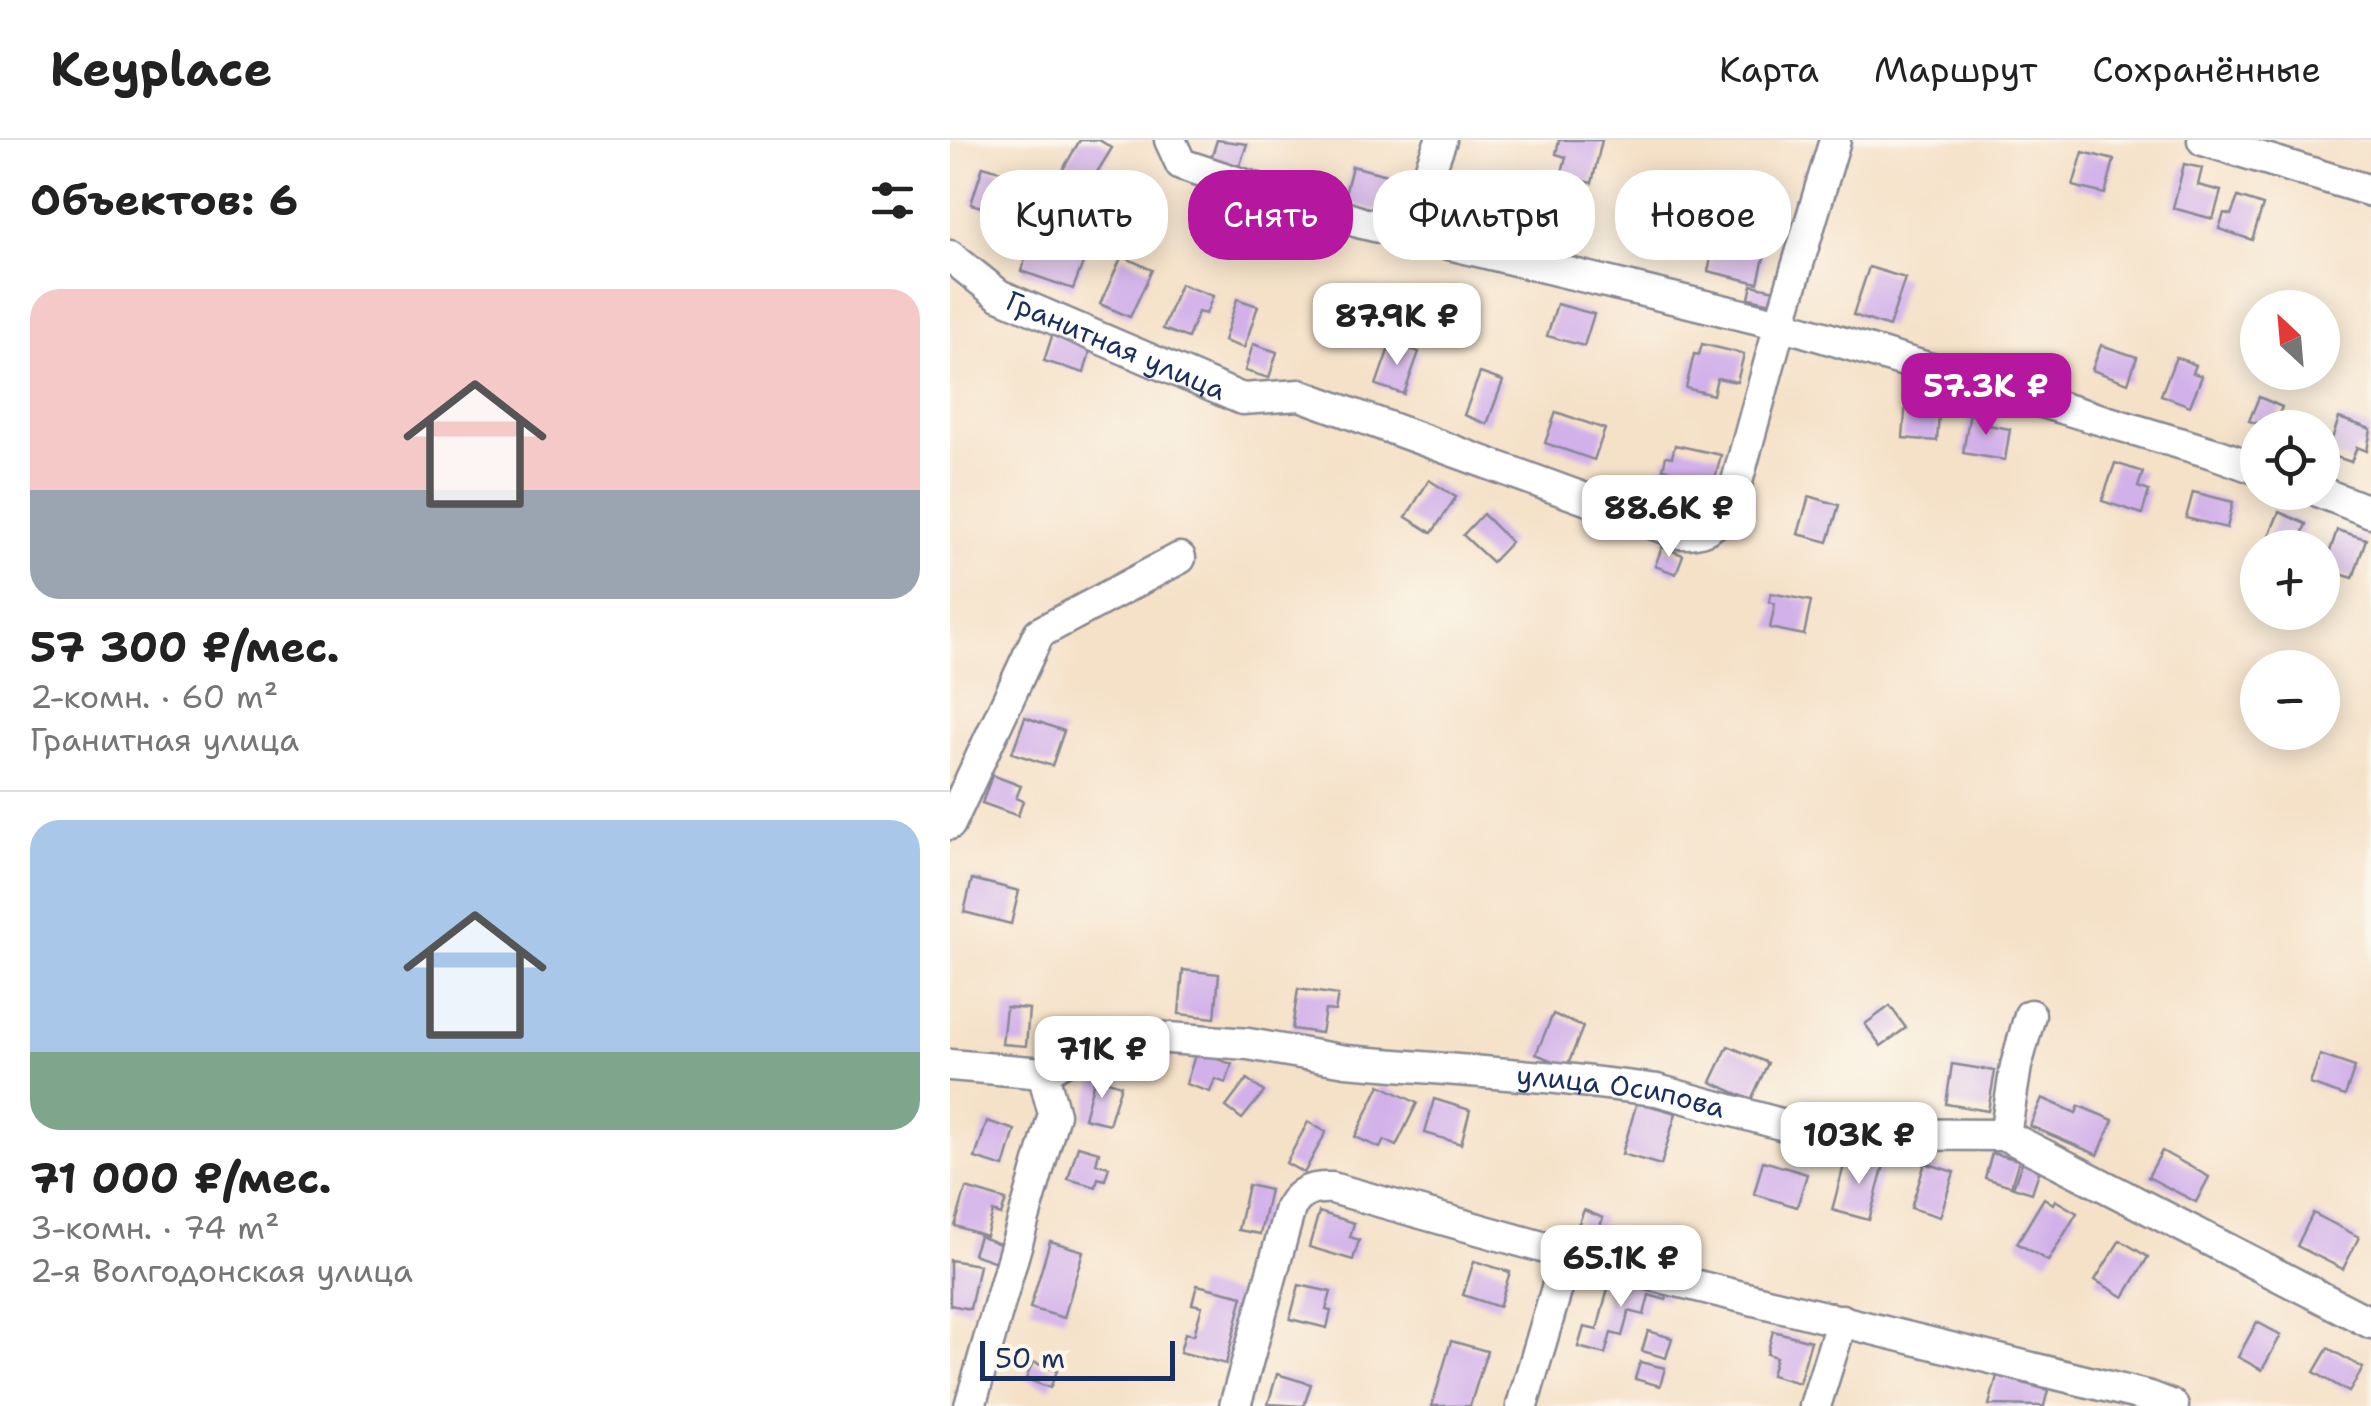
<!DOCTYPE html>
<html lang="ru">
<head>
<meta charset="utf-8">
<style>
  body { margin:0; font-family:"Shantell Sans",sans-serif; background:#f6f6f6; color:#222; height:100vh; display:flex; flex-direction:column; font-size:38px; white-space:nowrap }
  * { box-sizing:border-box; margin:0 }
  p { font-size:32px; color:#767676 }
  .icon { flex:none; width:55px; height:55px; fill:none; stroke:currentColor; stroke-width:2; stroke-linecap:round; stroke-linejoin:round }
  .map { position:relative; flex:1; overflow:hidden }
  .side { display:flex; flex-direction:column; background:#fff; width:950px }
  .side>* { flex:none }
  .guide { position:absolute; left:30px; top:30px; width:950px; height:90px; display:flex; gap:20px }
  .needle { width:65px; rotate:334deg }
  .buttons { position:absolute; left:1290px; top:150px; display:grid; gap:20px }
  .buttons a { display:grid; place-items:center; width:100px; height:100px; border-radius:50%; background:#fff; box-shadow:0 5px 25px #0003; font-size:50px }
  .scale { position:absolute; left:30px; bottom:25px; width:195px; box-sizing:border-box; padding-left:10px; border:5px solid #1b2f5e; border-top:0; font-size:28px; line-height:35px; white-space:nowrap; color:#1b2f5e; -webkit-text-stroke:8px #fbf7ec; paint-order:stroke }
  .price { position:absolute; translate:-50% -85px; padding:0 22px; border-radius:20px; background:#fff; color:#222; font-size:32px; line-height:65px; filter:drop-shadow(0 2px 5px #0008) }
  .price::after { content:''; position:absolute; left:50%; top:60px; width:30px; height:22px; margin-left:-15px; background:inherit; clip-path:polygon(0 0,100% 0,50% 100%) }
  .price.current { background:#b5179e; color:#fff }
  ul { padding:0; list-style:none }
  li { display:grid; align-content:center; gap:20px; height:530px; padding:0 30px }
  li+li { border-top:2px solid #e0e0e0 }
  li span { display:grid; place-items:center; height:310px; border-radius:30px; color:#555 }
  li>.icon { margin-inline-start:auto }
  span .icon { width:180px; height:180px; fill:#fffc; stroke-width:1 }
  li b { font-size:42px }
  h2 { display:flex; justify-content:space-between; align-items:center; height:120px; padding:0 30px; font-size:42px }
  .tag { padding:0 35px; border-radius:40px; background:#fff; box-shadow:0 5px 25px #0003; font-size:35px; line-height:90px }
  .tag.current { background:#b5179e; color:#fff }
  header { display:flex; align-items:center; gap:60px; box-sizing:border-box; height:140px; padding:0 50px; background:#fff; border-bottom:2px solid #e0e0e0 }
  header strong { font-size:48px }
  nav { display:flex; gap:55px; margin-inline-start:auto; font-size:35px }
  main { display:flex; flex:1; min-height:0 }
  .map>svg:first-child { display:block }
  .building { fill:#d2b0ea }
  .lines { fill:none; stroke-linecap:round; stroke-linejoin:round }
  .street-casing { stroke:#888893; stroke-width:35 }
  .street { stroke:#fff; stroke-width:30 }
  .labels { text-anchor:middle; stroke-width:8; stroke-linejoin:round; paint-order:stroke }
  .street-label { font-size:28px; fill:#1b2f5e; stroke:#fbf7ec }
</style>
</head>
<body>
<header>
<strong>Keyplace</strong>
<nav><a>Карта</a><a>Маршрут</a><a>Сохранённые</a></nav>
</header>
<main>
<section class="side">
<h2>Объектов: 6<svg class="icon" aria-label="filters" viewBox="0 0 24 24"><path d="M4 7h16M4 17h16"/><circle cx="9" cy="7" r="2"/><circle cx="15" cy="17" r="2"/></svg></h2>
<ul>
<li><span style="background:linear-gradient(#f6c9c9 65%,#9aa5b1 0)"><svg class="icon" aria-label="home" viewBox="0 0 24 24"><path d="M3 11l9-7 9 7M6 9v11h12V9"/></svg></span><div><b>57 300 ₽/мес.</b><p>2-комн. · 60 m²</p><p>Гранитная улица</p></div></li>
<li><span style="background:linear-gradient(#a9c7e8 75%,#7fa58c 0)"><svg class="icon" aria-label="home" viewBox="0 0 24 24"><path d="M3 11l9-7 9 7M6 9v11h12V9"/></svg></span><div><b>71 000 ₽/мес.</b><p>3-комн. · 74 m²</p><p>2-я Волгодонская улица</p></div></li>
</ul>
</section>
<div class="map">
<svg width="1421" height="1266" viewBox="0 0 1421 1266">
  <rect width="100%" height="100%" fill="#fbf7ec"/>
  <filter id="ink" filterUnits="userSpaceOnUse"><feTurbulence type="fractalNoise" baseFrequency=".01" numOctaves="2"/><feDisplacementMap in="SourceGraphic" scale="20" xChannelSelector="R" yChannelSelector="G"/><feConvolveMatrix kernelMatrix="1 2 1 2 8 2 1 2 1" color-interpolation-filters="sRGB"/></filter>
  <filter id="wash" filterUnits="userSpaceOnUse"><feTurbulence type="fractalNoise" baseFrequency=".0048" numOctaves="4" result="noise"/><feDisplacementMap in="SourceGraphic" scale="40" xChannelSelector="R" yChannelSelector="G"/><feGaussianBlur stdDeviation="2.25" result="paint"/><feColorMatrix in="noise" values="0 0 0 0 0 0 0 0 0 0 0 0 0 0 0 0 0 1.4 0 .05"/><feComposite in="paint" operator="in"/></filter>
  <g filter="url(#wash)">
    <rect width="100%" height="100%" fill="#f5e1c8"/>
    <g id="blocks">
      <g class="building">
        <polygon points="130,0 149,0 162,8 135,52 109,36"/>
        <polygon points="267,0 297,4 289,28 261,19"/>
        <polygon points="609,0 652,0 642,43 611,36 616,17 606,14"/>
        <polygon points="1133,12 1164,20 1155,54 1123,46"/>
        <polygon points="1234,24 1252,28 1248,45 1271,51 1263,79 1223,68"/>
        <polygon points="33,26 78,39 66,77 21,64"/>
        <polygon points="402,26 445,37 436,73 393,62"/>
        <polygon points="498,40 533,51 520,92 485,81"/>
        <polygon points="1288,57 1313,65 1302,100 1269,89 1274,73 1281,75"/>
        <polygon points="150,60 179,75 161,109 132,94"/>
        <polygon points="89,82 104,87 98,102 136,115 123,149 71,131"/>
        <polygon points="765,102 815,113 808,143 758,131"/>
        <polygon points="172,116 202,130 180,177 150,164"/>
        <polygon points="919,127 955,138 939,187 903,175"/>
        <polygon points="230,144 263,156 256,174 248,172 238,198 213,189"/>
        <polygon points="802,145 829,151 827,164 799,158"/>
        <polygon points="287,159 308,166 294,208 274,201"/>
        <polygon points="607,164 644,174 634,206 597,196"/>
        <polygon points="103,193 142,204 134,233 94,221"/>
        <polygon points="441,202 469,212 454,254 426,245"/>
        <polygon points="303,204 327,212 319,238 295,231"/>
        <polygon points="752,204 794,214 787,242 767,238 763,255 736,248 744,214 749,215"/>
        <polygon points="1151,205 1187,217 1178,243 1142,230"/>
        <polygon points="1226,217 1246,225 1243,233 1252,236 1240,266 1211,255"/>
        <polygon points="530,233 553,241 537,284 514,275"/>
        <polygon points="1309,257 1332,267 1323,288 1299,281"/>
        <polygon points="956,259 974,260 973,272 989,273 987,301 953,298"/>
        <polygon points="606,272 655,289 644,320 595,303"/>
        <polygon points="1020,272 1040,276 1038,285 1060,289 1055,320 1013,313"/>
        <polygon points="1389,278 1421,289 1417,311 1407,307 1401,322 1377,314"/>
        <polygon points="725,305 771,315 763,347 718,337 719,330 713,329 716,316 722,317"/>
        <polygon points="1165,323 1193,332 1188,347 1199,351 1192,374 1152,361"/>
        <polygon points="479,340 506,357 482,393 456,377"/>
        <polygon points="1243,352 1283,362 1277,388 1236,378"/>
        <polygon points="859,356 889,365 878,402 848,394"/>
        <polygon points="1329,372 1356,384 1347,408 1327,408 1316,403"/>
        <polygon points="533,374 561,402 542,422 513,395"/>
        <polygon points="1387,390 1416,399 1403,438 1374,429"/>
        <polygon points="712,407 733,415 726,434 705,426"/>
        <polygon points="821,453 861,461 854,495 820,488 825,464 819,462"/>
        <polygon points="75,577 114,591 102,626 62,613"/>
        <polygon points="42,635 71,646 66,658 73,661 68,676 32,663"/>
        <polygon points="22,739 69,751 61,784 14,772"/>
        <polygon points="233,830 269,834 265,878 229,874"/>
        <polygon points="348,849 388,855 385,871 375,870 371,893 342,889"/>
        <polygon points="940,866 956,888 931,906 915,884"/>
        <polygon points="56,867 79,869 76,906 52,904"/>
        <polygon points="603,874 633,887 617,927 586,914"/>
        <polygon points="778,906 818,923 801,960 761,942"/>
        <polygon points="246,912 282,924 276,943 265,939 260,952 236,944"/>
        <polygon points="1370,915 1405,927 1395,956 1360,944"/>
        <polygon points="1002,924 1045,931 1038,971 996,964"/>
        <polygon points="145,937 171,945 159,984 134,978"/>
        <polygon points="297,939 314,952 292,979 276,967"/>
        <polygon points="430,945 467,963 446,1006 434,1000 430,1008 405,997"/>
        <polygon points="1092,958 1126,973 1129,966 1163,980 1148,1015 1080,986"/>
        <polygon points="484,959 520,970 511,1004 475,993"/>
        <polygon points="687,962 726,973 711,1025 672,1014"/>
        <polygon points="37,981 65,990 54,1027 25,1018"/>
        <polygon points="358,982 376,992 354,1033 336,1023"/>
        <polygon points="128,1006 149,1012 146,1024 159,1027 155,1040 148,1038 146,1047 118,1039"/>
        <polygon points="1212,1011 1259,1037 1246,1062 1198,1037"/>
        <polygon points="1042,1013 1069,1020 1061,1046 1035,1038"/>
        <polygon points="921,1014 936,1018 919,1080 882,1070 896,1018 918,1024"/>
        <polygon points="1073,1020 1091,1026 1082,1053 1063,1047"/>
        <polygon points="813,1021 857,1034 847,1067 804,1054"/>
        <polygon points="975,1023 1004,1032 990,1077 961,1068"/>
        <polygon points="298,1045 320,1050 310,1094 288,1090"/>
        <polygon points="16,1048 56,1060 51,1075 43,1072 36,1096 5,1086"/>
        <polygon points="1094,1058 1103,1064 1105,1060 1127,1073 1098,1121 1067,1103"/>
        <polygon points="634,1070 653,1078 644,1103 624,1096"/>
        <polygon points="369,1072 404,1083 400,1097 409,1100 403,1120 359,1107"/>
        <polygon points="1363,1073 1409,1097 1393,1129 1347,1106"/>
        <polygon points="29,1096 55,1106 49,1123 23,1114"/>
        <polygon points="1170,1100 1198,1117 1174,1157 1145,1140"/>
        <polygon points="100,1101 133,1111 114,1178 80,1168"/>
        <polygon points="0,1120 29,1125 20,1169 0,1165"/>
        <polygon points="524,1121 560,1132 549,1167 513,1155"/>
        <polygon points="661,1137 720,1144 716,1160 699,1155 694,1175 679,1171 672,1196 661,1193 655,1214 628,1207 634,1187 647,1190"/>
        <polygon points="247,1145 293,1156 276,1224 230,1212 235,1193 244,1195 252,1166 242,1164"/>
        <polygon points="349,1145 381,1152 376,1170 381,1171 377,1188 340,1179"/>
        <polygon points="1307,1182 1331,1195 1312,1230 1288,1217"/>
        <polygon points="698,1191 722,1198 716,1218 692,1211"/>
        <polygon points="823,1191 861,1201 849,1243 821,1235 826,1217 817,1214"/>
        <polygon points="501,1201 537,1211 520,1266 482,1266"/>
        <polygon points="1378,1208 1413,1228 1399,1252 1364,1232"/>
        <polygon points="83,1222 107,1231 100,1248 76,1239"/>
        <polygon points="690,1222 715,1228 710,1246 685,1239"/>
        <polygon points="327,1234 361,1244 354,1266 318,1264"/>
        <polygon points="1047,1236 1098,1250 1094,1266 1039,1265"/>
      </g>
    </g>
  </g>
  <g filter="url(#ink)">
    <use href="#blocks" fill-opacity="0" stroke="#888893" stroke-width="2.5"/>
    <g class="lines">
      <defs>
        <g id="street">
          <polyline points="220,0 231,24 412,83 830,184 1266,314 1308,329"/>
          <polyline points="1253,0 1421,51"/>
          <polyline points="457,92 491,0"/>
          <path id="s1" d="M0,116L49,155L292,259L350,255L729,393C752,394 763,387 779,371L830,184L885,0"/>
          <polyline points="1370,352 1421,372"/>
          <polyline points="0,684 89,493 230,418"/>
          <path id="s2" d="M0,925L93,933L128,912L205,897L298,904L396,921L607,938L707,950L867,994L1055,995L1421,1183"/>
          <polyline points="1055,995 1066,926 1080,875"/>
          <polyline points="20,1266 104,974 93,933"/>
          <path d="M285,1266L340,1068C350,1051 362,1047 382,1048L617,1114L1200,1257L1223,1266"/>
          <polyline points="572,1266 617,1114"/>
          <polyline points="865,1266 892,1180"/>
        </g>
      </defs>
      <use href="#street" class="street-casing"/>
      <use href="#street" class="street"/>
    </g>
  </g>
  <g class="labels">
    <g class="street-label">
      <text dy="10" stroke="none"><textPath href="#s1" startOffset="190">Гранитная улица</textPath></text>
      <text dy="10" stroke="none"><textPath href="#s2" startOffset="682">улица Осипова</textPath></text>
    </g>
  </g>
</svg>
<div class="buttons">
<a><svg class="needle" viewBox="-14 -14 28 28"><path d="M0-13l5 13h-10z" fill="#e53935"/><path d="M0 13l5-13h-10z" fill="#767676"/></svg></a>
<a><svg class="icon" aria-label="locate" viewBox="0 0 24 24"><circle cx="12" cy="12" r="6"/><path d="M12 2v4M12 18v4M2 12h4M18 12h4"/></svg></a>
<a>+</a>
<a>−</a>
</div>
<div class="scale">50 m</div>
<b class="price" style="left:447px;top:228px">87.9K ₽</b>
<b class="price current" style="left:1036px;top:298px">57.3K ₽</b>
<b class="price" style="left:719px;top:420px">88.6K ₽</b>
<b class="price" style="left:152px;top:961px">71K ₽</b>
<b class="price" style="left:909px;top:1047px">103K ₽</b>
<b class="price" style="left:671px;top:1170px">65.1K ₽</b>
<div class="guide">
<a class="tag">Купить</a>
<a class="tag current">Снять</a>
<a class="tag">Фильтры</a>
<a class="tag">Новое</a>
</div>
</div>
</main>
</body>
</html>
